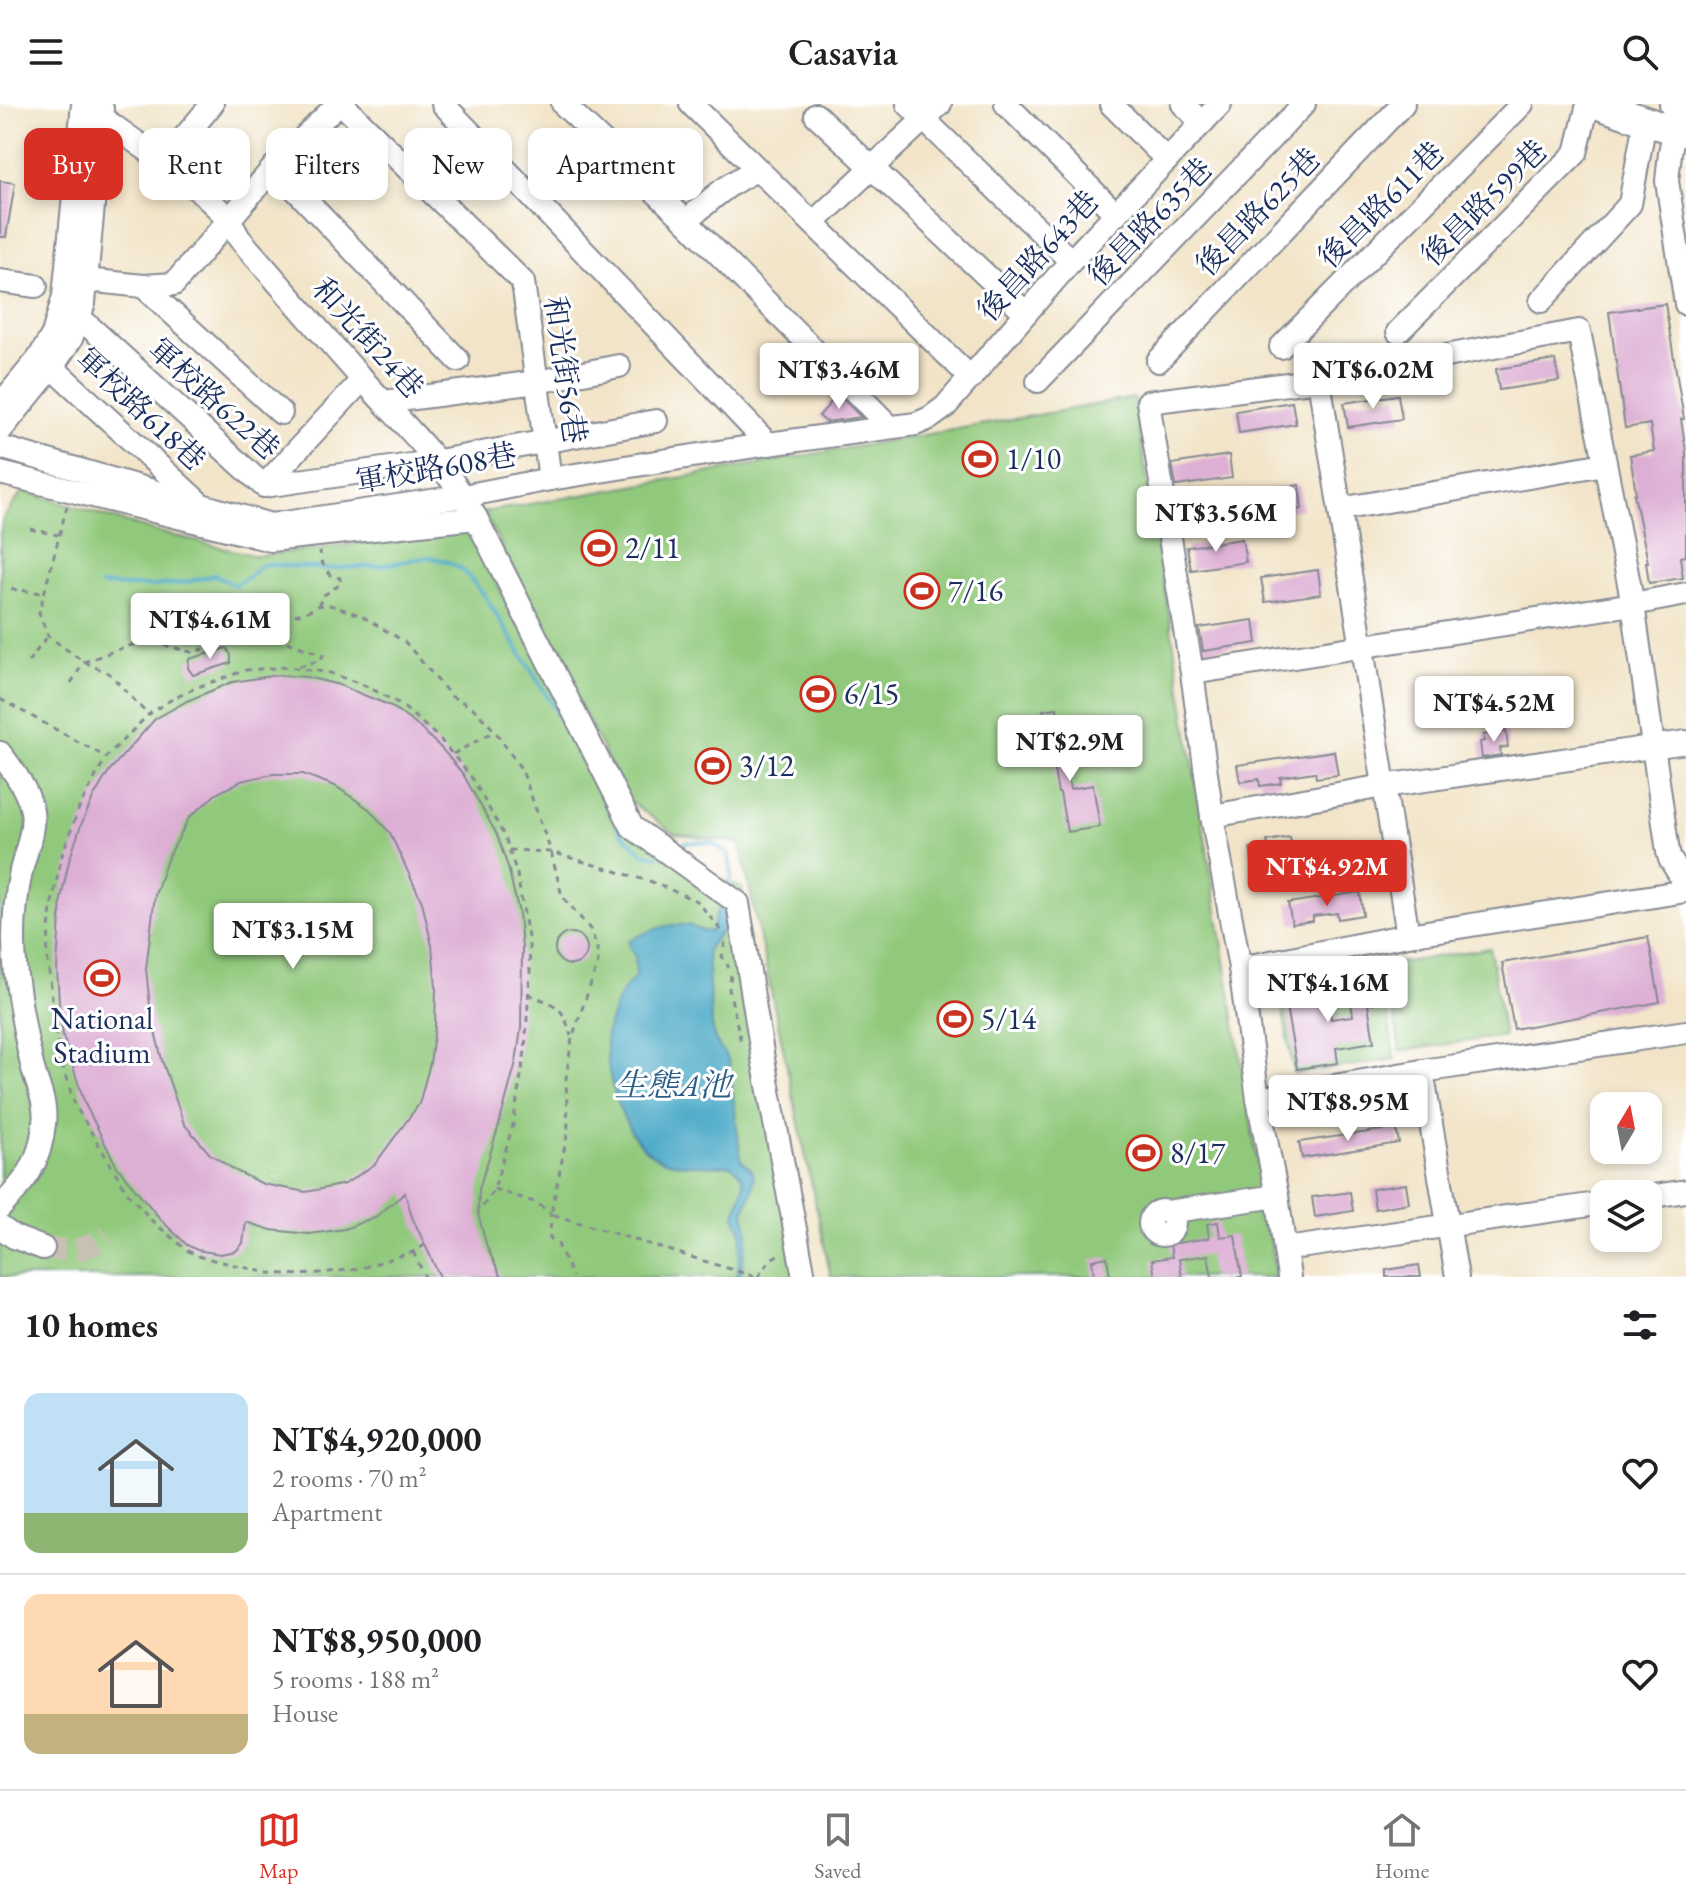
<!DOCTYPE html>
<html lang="en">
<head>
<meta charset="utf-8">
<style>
  body { margin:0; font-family:"EB Garamond","Noto Serif TC",serif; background:#f2f2f2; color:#202124; height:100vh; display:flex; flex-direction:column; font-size:30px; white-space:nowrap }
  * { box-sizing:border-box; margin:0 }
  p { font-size:26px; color:#757577 }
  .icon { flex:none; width:44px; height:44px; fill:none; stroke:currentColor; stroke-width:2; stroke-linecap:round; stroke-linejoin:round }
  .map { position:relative; height:1173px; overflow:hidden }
  .sheet { display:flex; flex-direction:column; background:#fff; flex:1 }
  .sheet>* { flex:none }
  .hud { position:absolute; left:24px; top:24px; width:800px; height:72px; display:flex; gap:16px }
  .needle { width:52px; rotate:10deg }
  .tools { position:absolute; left:1590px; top:988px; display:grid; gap:16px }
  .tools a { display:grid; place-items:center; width:72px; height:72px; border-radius:16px; background:#fff; box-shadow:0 4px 12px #0003; font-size:40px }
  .price { position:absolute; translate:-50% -68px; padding:0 18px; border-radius:8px; background:#fff; color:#222; font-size:26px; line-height:52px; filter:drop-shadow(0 2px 4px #0008) }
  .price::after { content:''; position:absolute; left:50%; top:48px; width:24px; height:18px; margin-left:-12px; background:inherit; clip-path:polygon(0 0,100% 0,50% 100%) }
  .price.on { background:#d93025; color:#fff }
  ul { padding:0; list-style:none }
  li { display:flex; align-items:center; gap:24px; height:200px; padding:0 24px }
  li+li { border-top:2px solid #e0e0e0 }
  li span { display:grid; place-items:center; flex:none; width:224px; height:160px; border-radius:16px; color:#555 }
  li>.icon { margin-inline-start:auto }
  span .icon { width:96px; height:96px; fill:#fffc; stroke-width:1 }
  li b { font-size:34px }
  h2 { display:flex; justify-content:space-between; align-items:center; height:96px; padding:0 24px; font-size:34px }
  .chip { padding:0 28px; border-radius:16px; background:#fff; box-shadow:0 4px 12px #0003; font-size:28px; line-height:72px }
  .chip.on { background:#d93025; color:#fff }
  header { display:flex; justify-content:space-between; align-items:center; height:104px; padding:0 24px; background:#fff; font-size:36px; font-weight:600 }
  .tabs { display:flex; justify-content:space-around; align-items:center; height:112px; border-top:2px solid #e0e0e0; background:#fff; font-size:22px; color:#757577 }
  .tabs a { display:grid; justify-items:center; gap:4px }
  .tabs .on { color:#d93025 }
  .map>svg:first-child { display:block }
  .green { fill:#91c97c; stroke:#567c6d; stroke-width:2 }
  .water { fill:#46a7c6; stroke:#306b92; stroke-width:2 }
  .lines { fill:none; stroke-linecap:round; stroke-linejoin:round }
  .stream { stroke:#46a7c6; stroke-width:4 }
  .building { fill:#ddafd4; fill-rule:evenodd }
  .minor-tunnel { stroke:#c7c0b3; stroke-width:22; stroke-dasharray:22 11; stroke-linecap:butt }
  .minor-casing { stroke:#868a93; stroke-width:26 }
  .major-casing { stroke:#868a93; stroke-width:32 }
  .path { stroke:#868a93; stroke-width:3; stroke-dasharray:6 6; stroke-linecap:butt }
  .minor { stroke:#fff; stroke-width:22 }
  .major { stroke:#fff; stroke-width:28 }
  .labels { text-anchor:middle; stroke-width:6; stroke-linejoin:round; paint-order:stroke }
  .street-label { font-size:30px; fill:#1b2f5e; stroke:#fff }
  .poi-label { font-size:30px; fill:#1b2f5e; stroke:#fff; text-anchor:start }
  .water-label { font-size:32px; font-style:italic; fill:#2c5f88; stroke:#fff }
</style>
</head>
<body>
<header><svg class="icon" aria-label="menu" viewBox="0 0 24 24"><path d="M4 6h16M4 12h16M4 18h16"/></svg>Casavia<svg class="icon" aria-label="search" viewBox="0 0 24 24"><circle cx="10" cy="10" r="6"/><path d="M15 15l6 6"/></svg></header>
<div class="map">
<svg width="1686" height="1173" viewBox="0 0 1686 1173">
  <rect width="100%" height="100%" fill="#fff"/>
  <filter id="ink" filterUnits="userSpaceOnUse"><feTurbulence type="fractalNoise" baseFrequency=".0125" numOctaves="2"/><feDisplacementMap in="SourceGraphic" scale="16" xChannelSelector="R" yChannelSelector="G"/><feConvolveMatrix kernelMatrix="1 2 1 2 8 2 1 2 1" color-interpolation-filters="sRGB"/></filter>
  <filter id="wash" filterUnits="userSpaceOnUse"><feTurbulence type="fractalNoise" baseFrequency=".006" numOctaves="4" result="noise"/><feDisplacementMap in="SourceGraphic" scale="32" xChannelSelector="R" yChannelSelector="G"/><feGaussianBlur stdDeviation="1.8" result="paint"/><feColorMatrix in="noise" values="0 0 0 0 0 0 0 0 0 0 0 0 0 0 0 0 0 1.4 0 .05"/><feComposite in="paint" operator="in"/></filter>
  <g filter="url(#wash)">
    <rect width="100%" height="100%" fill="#f2e4c8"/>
    <g class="green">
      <polygon points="1134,294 1276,1173 831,1173 740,739 675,730 628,696 484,408"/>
      <polygon points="23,387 154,427 257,452 467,426 632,723 687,762 742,784 763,955 811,1173 0,1173 0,429 3,415"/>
      <polygon points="1490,844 1504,932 1400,947 1386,861"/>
      <polygon points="1378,856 1395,955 1294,970 1277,873"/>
    </g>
    <path class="water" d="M722,802L727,808L729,823L716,833L707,846L711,916L715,936L729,957L741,1056L750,1064L754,1073L752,1088L744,1108L748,1127L740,1173H737L742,1128L735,1112C739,1092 754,1076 730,1061C714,1062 677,1062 662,1056C623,1040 605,971 606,932C606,926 619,892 623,886C627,881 632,877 636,872L635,853L629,842V837C646,828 666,819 686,821C696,822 700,829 711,827L717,808Z"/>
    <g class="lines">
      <g class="stream">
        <path d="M101,481C145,483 171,484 214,471L234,481L250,472L262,460L326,465L378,462L428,453L446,457L463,466L485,492L551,598L621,729L644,750L658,752"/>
        <polyline points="673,745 686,738 713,739 729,751 732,772 728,783"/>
      </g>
    </g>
    <g id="blocks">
      <g class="building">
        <polygon points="0,77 15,79 6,133 0,133"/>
        <polygon points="1665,200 1684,315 1681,315 1686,347 1686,452 1680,453 1683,474 1649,479 1646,458 1648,458 1634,390 1636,389 1630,351 1654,347 1650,320 1625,324 1609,208"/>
        <polygon points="1555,256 1559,277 1499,286 1496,265"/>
        <polygon points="838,290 861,313 826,318 819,312"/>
        <polygon points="1398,291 1402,315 1348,323 1344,299"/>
        <polygon points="1292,298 1296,320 1239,329 1236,307"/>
        <polygon points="1229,351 1232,374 1176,382 1172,360"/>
        <polygon points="1299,381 1302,405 1252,413 1248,389"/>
        <polygon points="1242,435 1246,458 1191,466 1187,443"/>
        <polygon points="1318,466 1321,490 1265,498 1261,474"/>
        <polygon points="1254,516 1257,539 1203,547 1199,524"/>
        <polygon points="227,544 231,551 231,559 193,571 188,564 189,555"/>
        <path d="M278,571L307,573L339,581L391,602L419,623L442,645L463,670L496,729L508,763L519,809L522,844L521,925L516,958L499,1021L479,1085L478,1110L487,1143L501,1173H440L412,1113L405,1089L377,1112L345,1125L309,1130L271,1126L246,1118L243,1139L236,1147L220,1150L197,1146L187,1141L162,1117L117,1063L85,1000L63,932L59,899L57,864L61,794L69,757L81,721L93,694L109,667L155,615L187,597L232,578ZM273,670H303L335,682L369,705L390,729L422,798L432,842L436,884L435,922L430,959L419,1000L375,1060L345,1080L306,1088L263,1080L236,1067L210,1050L184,1020L162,956L151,911L146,865L155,791L167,756L189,714L216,690L241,677Z"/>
        <polygon points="1057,604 1070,685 1093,681 1100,723 1067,728 1060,689 1058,689 1043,606"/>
        <polygon points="1506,627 1508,643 1500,644 1501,651 1482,654 1480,638 1484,637 1483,631"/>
        <polygon points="1334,647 1338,671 1316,674 1315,668 1280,673 1281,679 1260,682 1259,675 1240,678 1237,661"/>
        <polygon points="1290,733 1294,756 1253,762 1250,744 1268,741 1267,737"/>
        <polygon points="1360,788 1363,811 1338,815 1337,809 1313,812 1313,817 1292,820 1288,799"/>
        <circle cx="571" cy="845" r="16"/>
        <polygon points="1648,833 1660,898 1514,925 1502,859"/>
        <polygon points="1370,871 1374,899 1368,900 1374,938 1336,944 1338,959 1297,965 1284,891 1326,884 1331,915 1353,912 1347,874"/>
        <polygon points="1396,1024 1399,1039 1302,1054 1299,1038"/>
        <polygon points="1406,1080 1409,1099 1375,1105 1372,1085"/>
        <polygon points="1350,1088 1353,1107 1315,1113 1312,1093"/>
        <polygon points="1218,1118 1220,1133 1235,1131 1242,1173 1212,1173 1208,1151 1179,1155 1182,1173 1155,1173 1152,1156 1172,1153 1170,1140 1209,1134 1207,1120"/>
        <polygon points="1107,1153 1110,1173 1094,1173 1092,1156"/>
        <polygon points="1419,1161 1421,1173 1386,1173 1386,1166"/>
      </g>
    </g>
  </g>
  <g filter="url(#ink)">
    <use href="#blocks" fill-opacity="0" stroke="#868a93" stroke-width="2"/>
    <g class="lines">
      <path class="minor-tunnel" d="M43,1144C68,1147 87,1148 107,1131"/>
      <defs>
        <g id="minor">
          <polyline points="342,0 523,178 550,375"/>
          <polyline points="443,0 768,340"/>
          <polyline points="563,0 686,117 890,323"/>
          <polyline points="691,0 971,274"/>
          <polyline points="908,0 1071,157"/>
          <polyline points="1006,0 1116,110"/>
          <polyline points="1111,0 1167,56"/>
          <polyline points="1183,0 1202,19"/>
          <path d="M82,9L101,13L164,58L204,91L229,115L239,134C281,182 322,230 364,277C404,321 447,361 476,414L632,723L738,799L763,955L804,1173"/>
          <polyline points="1677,10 1670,49 1667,77 1686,200"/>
          <polyline points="816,11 1026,209"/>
          <polyline points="164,58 212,0"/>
          <polyline points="274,63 458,256"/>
          <path d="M686,117C709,97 730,77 758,66"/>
          <polyline points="813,119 940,0"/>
          <polyline points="67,174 143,182 174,180 274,63 338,0"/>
          <polyline points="0,177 36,182"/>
          <polyline points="143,182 281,309"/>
          <polyline points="1541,197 1630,100 1645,17"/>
          <polyline points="60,207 79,213 264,382 439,357 656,317"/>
          <polyline points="1398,228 1576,49 1588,0"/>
          <polyline points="1281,243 1522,0"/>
          <polyline points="42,256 52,263 197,397"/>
          <polyline points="1158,257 1403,0"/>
          <polyline points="1319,276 1408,831"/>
          <polyline points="1038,277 1304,0"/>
          <polyline points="384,298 537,278 619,262"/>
          <polyline points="0,301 39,254 53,230 64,192 83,0"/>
          <polyline points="0,327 52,263 71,235 84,199 102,4"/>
          <polyline points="0,343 271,421 464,392 550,375 768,340 916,320 930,314 945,303 1071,157 1220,0"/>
          <polyline points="0,369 271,436 476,414"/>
          <polyline points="264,382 363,275"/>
          <polyline points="1340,405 1605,360"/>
          <polyline points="1686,490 1633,500 1668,748 1670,755 1686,781"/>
          <polyline points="1192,569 1633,500 1579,227 1319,276 1148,298 1192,569 1212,712 1240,864 1258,995 1277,1092 1289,1173"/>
          <path d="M0,649C13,666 28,686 32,707C35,725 25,750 21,767C14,801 12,836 16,871C20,901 25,931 32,961C37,981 47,999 44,1020C40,1060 26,1076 0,1104"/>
          <polyline points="1212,712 1384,682 1686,638"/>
          <polyline points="1240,864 1408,831 1686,787"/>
          <polyline points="1422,967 1457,1173"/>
          <polyline points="1258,995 1422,967 1686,928"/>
          <polyline points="1648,1093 1686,1087"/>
          <circle cx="1162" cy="1119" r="12"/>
          <polyline points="1167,1108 1277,1092"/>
          <polyline points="0,1123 14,1133 43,1144"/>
          <polyline points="1286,1145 1604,1099"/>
        </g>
        <g id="major">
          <polyline points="1596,0 1657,21 1686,28"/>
          <polyline points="1674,0 1686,2"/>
        </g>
      </defs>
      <use href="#minor" class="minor-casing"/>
      <use href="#major" class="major-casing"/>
      <g class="path">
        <polyline points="67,402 39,509 48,532 84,558 110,570 148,611"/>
        <polyline points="30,425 58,431"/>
        <polyline points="11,485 43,489"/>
        <polyline points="318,502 324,491 341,480 340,474 330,471 321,457 320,447"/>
        <polyline points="244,519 251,525 323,551 321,556 297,563"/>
        <polyline points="28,558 48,532"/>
        <polyline points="71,579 84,558 125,543 147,537 191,548 210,544 224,537 244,519 255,512 272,509 289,512 304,509 318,502 327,500 360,511 405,538 451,592 472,603 495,627 522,666 551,748 562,792 590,825 597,843 598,859 572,934 566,975 568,1027 551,1110 756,1173"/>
        <polyline points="0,595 106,653"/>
        <polyline points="453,650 495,627"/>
        <polyline points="509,746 551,748 652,778 697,797 725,831"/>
        <polyline points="725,838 722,852 729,864"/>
        <polyline points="731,871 729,885 741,938"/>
        <path d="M528,890C557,902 562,900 571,932"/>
        <polyline points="494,1085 537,1099 551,1110 550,1134 558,1140 572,1173"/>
        <polyline points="425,1141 413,1148 358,1165 301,1171 268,1169 201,1153 188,1147 152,1117 127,1088 75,1001 59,953 47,851 51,803 62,751 79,704 106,653 148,611 169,597 195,584 246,566 288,563 330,569 366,582 400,600 439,634 472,674 505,733 517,770 529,839 530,867 525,947 513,1021 494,1085 478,1110"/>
        <polyline points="413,1148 425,1173"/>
        <polyline points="758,1173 771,1155 783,1148"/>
      </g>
      <use href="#minor" class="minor"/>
      <use href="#major" class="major"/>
    </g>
  </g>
  <defs>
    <symbol id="stadium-ring" viewBox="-11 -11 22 22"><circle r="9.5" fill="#fff" stroke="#c8321e" stroke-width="1.5"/><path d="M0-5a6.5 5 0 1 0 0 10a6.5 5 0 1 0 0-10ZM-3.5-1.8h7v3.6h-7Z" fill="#c8321e"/></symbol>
  </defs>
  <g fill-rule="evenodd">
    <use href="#stadium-ring" x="960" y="335" width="40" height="40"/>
    <use href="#stadium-ring" x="579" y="424" width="40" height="40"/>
    <use href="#stadium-ring" x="902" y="467" width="40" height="40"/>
    <use href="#stadium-ring" x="798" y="570" width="40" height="40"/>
    <use href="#stadium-ring" x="693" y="642" width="40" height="40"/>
    <use href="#stadium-ring" x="82" y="854" width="40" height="40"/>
    <use href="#stadium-ring" x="935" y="895" width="40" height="40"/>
    <use href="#stadium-ring" x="1124" y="1029" width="40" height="40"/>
  </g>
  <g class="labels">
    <g class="street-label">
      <text transform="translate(1484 99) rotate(-45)" y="10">後昌路599巷</text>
      <text transform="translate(1381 101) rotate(-45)" y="10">後昌路611巷</text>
      <text transform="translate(1258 108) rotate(-46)" y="10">後昌路625巷</text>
      <text transform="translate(1150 118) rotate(-46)" y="10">後昌路635巷</text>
      <text transform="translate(1038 152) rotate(-48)" y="10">後昌路643巷</text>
      <text transform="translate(368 234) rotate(48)" y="10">和光街24巷</text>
      <text transform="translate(565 266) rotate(82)" y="10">和光街56巷</text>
      <text transform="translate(214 295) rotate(42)" y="10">軍校路622巷</text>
      <text transform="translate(141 305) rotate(43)" y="10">軍校路618巷</text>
      <text transform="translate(436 364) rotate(-10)" y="10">軍校路608巷</text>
    </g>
    <g class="poi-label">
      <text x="1006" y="365">1/10</text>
      <text x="625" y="454">2/11</text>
      <text x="948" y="497">7/16</text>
      <text x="844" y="600">6/15</text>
      <text x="739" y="672">3/12</text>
      <text x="102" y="925" text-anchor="middle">National<tspan x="102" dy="34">Stadium</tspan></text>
      <text x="981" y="925">5/14</text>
      <text x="1170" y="1059">8/17</text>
    </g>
    <g class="water-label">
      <text x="673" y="992">生態A池</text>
    </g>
  </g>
</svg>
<div class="tools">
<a><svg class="needle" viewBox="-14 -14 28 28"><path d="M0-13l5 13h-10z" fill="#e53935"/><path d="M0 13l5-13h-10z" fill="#757577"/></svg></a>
<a><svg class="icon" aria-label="layers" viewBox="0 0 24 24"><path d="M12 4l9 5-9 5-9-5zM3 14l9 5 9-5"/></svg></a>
</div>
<b class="price" style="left:839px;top:307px">NT$3.46M</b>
<b class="price" style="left:1373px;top:307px">NT$6.02M</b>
<b class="price" style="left:1216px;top:450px">NT$3.56M</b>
<b class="price" style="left:210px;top:557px">NT$4.61M</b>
<b class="price" style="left:1494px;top:640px">NT$4.52M</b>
<b class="price" style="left:1070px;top:679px">NT$2.9M</b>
<b class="price on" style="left:1327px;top:804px">NT$4.92M</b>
<b class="price" style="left:293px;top:867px">NT$3.15M</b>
<b class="price" style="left:1328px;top:920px">NT$4.16M</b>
<b class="price" style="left:1348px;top:1039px">NT$8.95M</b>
<div class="hud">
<a class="chip on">Buy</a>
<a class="chip">Rent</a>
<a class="chip">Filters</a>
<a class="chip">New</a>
<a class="chip">Apartment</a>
</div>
</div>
<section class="sheet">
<h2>10 homes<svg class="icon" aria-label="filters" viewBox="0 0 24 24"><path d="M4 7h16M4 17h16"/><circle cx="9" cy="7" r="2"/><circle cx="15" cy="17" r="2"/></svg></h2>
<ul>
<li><span style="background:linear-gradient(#bfe0f5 75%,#8fb573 0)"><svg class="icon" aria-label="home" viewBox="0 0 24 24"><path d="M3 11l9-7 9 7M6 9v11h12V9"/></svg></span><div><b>NT$4,920,000</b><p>2 rooms · 70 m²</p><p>Apartment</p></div><svg class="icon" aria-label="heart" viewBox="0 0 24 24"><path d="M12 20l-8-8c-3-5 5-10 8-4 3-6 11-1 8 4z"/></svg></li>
<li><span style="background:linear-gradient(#ffd9b3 75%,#c2b280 0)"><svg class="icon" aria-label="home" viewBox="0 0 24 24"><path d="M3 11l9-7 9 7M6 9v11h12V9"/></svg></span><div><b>NT$8,950,000</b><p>5 rooms · 188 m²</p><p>House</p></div><svg class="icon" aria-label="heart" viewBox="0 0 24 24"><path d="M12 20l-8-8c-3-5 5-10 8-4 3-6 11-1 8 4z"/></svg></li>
</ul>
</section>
<nav class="tabs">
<a class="on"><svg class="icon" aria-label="map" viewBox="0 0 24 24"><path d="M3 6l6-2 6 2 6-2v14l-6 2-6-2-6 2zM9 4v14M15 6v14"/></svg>Map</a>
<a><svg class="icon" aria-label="saved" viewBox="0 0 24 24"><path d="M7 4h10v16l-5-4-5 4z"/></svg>Saved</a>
<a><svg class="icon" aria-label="home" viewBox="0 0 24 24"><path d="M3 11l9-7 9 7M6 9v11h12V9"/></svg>Home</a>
</nav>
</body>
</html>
